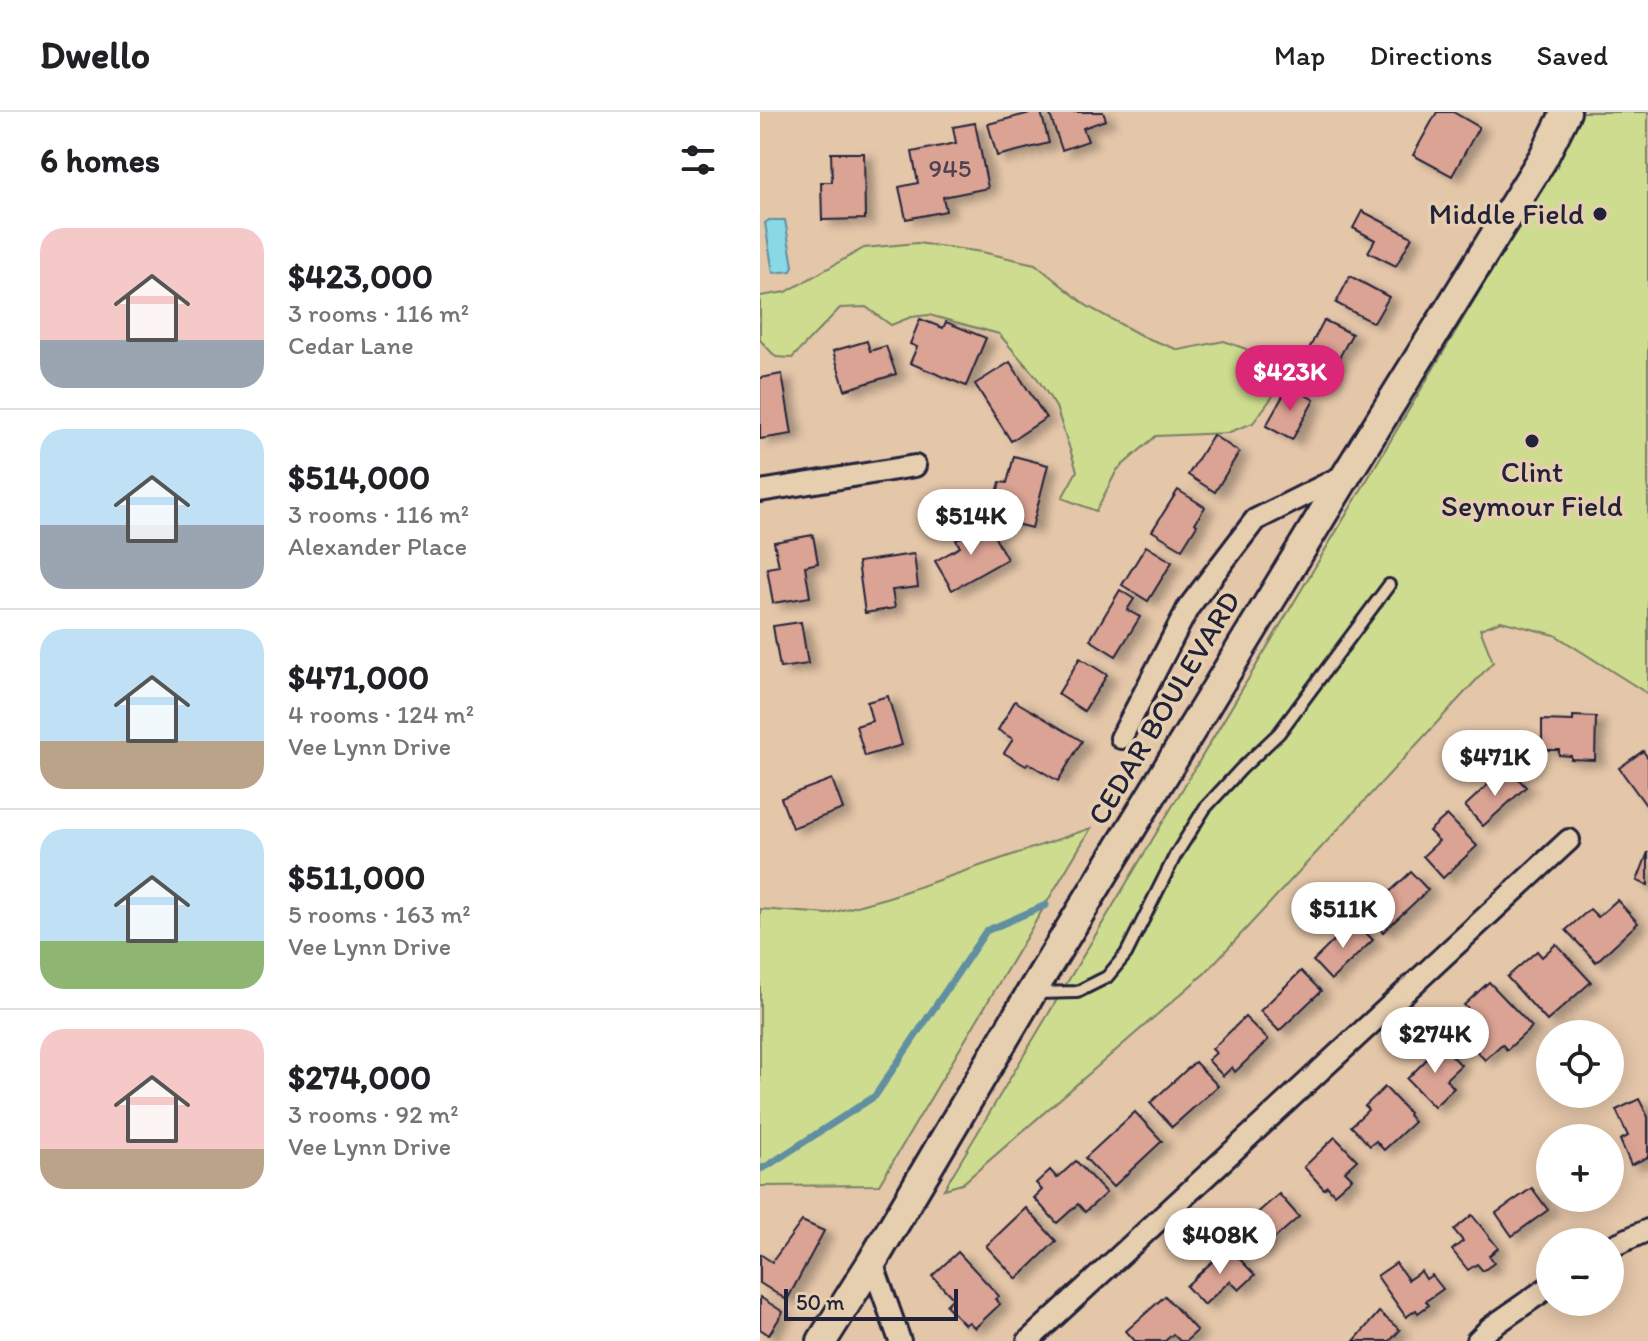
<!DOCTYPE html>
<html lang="en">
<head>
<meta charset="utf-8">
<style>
  body { margin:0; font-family:Itim,sans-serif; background:#f6f6f6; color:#202124; height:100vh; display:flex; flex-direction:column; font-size:30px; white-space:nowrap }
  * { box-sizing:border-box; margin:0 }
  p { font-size:26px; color:#757577 }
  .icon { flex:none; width:44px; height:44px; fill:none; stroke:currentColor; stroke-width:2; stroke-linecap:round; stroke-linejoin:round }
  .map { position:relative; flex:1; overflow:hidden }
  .drawer { display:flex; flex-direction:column; background:#fff; width:760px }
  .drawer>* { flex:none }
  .buttons { position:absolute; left:776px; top:908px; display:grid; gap:16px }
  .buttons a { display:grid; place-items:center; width:88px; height:88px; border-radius:50%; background:#fff; box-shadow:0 4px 20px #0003; font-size:40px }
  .scale { position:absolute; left:24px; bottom:20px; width:174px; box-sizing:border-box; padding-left:8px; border:4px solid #22223b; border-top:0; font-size:22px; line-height:28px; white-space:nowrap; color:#22223b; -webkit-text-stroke:6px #e6cfaf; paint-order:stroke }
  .price { position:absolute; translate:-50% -68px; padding:0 18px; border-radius:28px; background:#fff; color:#222; font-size:26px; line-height:52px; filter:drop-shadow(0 2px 4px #0008) }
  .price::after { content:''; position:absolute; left:50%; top:48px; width:24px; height:18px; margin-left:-12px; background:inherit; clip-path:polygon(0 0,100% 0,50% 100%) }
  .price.current { background:#db2777; color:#fff }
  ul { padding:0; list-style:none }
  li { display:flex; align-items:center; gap:24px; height:200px; padding:0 40px }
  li+li { border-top:2px solid #e0e0e0 }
  li span { display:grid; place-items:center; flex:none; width:224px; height:160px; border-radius:24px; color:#555 }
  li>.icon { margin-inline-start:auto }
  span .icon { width:96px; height:96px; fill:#fffc; stroke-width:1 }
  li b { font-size:34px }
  h2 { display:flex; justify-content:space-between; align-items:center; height:96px; padding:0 40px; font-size:34px }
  header { display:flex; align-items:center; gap:48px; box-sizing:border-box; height:112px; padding:0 40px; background:#fff; border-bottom:2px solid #e0e0e0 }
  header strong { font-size:38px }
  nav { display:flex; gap:44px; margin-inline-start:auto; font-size:28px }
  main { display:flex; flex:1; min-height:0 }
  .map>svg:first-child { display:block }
  .green { fill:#cedc8f; stroke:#787f65; stroke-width:2 }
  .water { fill:#89d8e5; stroke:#608fa1; stroke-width:2 }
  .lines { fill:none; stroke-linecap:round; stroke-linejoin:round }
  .stream { stroke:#608fa1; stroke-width:7 }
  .building { fill:#daa393; stroke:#22223b; stroke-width:2; filter:url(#shadow) }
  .lane-casing { stroke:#22223b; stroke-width:16 }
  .street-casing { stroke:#22223b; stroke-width:26 }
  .secondary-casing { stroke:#22223b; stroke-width:34 }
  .lane { stroke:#e6cfaf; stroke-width:10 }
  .street { stroke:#e6cfaf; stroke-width:20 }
  .secondary { stroke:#e6cfaf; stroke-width:28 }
  .poi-dot { fill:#22223b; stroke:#e6cfaf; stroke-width:3 }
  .labels { text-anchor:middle; stroke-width:7; stroke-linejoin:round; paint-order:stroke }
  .number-label { font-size:26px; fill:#504251 }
  .poi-label { font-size:30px; fill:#22223b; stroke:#e6cfaf; text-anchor:end }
  .street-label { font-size:30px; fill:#22223b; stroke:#e6cfaf }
</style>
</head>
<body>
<header>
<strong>Dwello</strong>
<nav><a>Map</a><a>Directions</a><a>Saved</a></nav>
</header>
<main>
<section class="drawer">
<h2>6 homes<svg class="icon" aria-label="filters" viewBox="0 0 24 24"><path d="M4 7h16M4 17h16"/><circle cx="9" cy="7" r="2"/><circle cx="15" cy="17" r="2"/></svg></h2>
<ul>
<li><span style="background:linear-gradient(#f6c9c9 70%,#9aa5b1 0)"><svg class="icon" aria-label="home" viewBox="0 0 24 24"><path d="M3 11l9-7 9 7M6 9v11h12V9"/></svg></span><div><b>$423,000</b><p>3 rooms · 116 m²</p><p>Cedar Lane</p></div></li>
<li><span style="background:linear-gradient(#bfe0f5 60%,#9aa5b1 0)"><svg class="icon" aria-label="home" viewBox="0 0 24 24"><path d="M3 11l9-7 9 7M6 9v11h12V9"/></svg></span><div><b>$514,000</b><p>3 rooms · 116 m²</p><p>Alexander Place</p></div></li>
<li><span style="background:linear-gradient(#bfe0f5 70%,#b9a48a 0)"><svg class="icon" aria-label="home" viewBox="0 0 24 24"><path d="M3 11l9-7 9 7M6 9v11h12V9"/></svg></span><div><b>$471,000</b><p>4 rooms · 124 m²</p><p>Vee Lynn Drive</p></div></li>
<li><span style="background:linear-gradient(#bfe0f5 70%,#8fb573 0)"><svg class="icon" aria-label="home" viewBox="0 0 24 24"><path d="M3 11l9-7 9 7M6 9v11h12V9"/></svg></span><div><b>$511,000</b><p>5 rooms · 163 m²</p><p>Vee Lynn Drive</p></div></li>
<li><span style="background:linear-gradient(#f6c9c9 75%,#b9a48a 0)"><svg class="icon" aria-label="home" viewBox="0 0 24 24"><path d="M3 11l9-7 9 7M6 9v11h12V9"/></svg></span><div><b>$274,000</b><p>3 rooms · 92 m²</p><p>Vee Lynn Drive</p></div></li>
</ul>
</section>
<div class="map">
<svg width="888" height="1229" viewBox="0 0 888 1229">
  <defs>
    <filter id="shadow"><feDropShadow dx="9" dy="5" stdDeviation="4" flood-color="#0004"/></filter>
  </defs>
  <rect width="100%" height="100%" fill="#e4c6a9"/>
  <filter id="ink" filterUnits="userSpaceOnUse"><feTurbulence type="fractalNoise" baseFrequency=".0125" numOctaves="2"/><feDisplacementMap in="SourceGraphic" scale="16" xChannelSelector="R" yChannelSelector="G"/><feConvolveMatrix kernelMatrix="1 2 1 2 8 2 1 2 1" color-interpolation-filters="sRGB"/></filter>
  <g filter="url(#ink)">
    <g class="green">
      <polygon points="821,0 888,0 888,582 795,523 741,509 720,517 733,550 445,861 202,1072 184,1077 796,51"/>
      <polygon points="157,131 222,140 275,152 327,194 384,225 419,238 464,229 486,237 506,254 516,280 493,311 467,321 396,324 357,358 336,399 302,386 317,359 296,295 277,266 239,222 169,203 151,205 131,213 106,195 80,196 32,246 16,245 0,228 0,184 26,180 104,136"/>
      <polygon points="331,716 119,1073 0,1074 0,797 68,802 129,785"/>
    </g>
    <polygon class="water" points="9,108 25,108 33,154 31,159 13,161 5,111"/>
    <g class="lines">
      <polyline class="stream" points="0,1057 7,1054 115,984 226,819 286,793"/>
    </g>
    <g class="building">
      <polygon points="274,0 281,0 289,31 237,44 228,12"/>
      <polygon points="289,0 343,0 346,8 323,16 328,29 302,38"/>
      <polygon points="677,0 693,0 719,15 692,64 653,43"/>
      <polygon points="215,11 228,76 183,85 186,99 146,107 139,75 158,71 152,40 196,31 193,15"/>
      <polygon points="71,41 104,41 105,107 62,108 61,70 72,70"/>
      <polygon points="602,99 652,125 636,154 608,140 615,128 593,116"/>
      <polygon points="590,164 629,185 614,211 576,191"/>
      <polygon points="160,207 183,216 186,210 226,226 206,274 150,251 157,235 150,232"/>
      <polygon points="564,208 592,222 566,270 539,256"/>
      <polygon points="107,229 110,239 126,234 136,262 85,278 73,239"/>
      <polygon points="250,250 286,306 251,329 215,272"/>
      <polygon points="22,262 32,322 0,327 0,266"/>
      <polygon points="529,273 554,288 532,328 506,314"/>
      <polygon points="453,323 479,340 455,380 428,363"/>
      <polygon points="254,344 288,353 272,416 230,406 240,370 247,371"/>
      <polygon points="418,378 445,395 435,411 437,413 422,437 392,419"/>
      <polygon points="226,410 247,447 192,478 175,449 200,435 196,428"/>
      <polygon points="53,423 58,451 45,454 50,485 13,491 7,456 19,454 14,430"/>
      <polygon points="386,434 412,450 388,489 362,473"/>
      <polygon points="154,442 158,475 132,478 135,496 105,501 98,450"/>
      <polygon points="360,478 374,487 367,498 380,505 356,544 330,528"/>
      <polygon points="41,510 48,552 20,556 13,514"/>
      <polygon points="320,546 347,563 324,599 298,582"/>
      <polygon points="128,584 142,633 105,644 96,614 112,609 107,590"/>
      <polygon points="255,589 322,629 298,669 268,651 266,654 244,641 253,627 238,618"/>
      <polygon points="813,604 836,605 835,648 811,647 811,644 799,643 799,638 782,638 782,608 813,609"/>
      <polygon points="883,639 888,646 888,696 859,656"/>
      <polygon points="751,659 766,675 723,714 705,694 737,664 741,668"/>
      <polygon points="72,667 83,697 32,716 21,686"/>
      <polygon points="687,703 717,734 683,766 663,744 679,729 669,719"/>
      <polygon points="888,740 888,773 877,769"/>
      <polygon points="651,760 668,778 623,820 606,802"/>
      <polygon points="857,788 878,811 836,850 806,818 830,797 838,805"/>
      <polygon points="594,809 613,828 571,868 553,849"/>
      <polygon points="796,832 831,870 787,909 747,865 777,839 782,845"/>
      <polygon points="541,859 561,879 519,919 500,899"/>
      <polygon points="729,870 772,915 747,938 742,932 725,948 694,915 711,900 704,893"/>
      <polygon points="485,905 508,928 475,960 472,955 463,964 448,948 456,941 452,937"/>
      <polygon points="679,930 701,953 686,967 694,976 674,995 647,967 665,949 669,943 667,942"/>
      <polygon points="435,950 458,974 412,1015 390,991"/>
      <polygon points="625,975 649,1001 648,1003 654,1010 624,1038 616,1029 610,1034 591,1014 608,998 605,994"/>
      <polygon points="879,987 888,1005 888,1045 871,1053 860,1028 868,1024 856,998"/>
      <polygon points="375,1000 402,1029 353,1075 325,1046"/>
      <polygon points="575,1025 597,1048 585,1059 592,1066 574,1082 567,1074 564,1077 544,1055"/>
      <polygon points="316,1049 346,1081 325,1100 318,1092 297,1111 274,1086 282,1078 276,1071 290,1058 297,1066"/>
      <polygon points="772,1076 788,1098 752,1124 736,1101"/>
      <polygon points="519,1082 539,1105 499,1140 479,1117"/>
      <polygon points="266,1096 296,1129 257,1167 226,1134"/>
      <polygon points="712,1103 738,1136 729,1144 734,1151 723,1159 717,1152 708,1158 692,1138 703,1129 694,1118"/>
      <polygon points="42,1109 64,1119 27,1188 0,1171 0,1142 12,1150"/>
      <polygon points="468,1135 495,1163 479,1178 470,1169 444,1193 426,1174"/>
      <polygon points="198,1140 239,1184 235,1187 240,1192 215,1216 209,1210 205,1213 186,1193 193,1186 172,1164"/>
      <polygon points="636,1151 648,1168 661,1159 666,1167 672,1163 683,1177 666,1189 669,1193 658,1201 656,1198 646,1205 617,1164"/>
      <polygon points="405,1184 437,1219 426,1229 420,1229 413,1222 405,1229 375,1229 366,1219"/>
      <polygon points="0,1185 23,1200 9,1223 0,1217"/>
      <polygon points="619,1200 640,1218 630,1229 594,1229"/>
    </g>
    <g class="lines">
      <defs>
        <polyline id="lane" points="277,881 317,880 347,865 366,842 415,744 445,696 481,657 519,621 629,473"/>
        <g id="street">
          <polyline points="0,379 155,354"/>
          <polyline points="361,626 428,496 495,408 587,362"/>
          <polyline points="850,1135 888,1118"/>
          <polyline points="112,1150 140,1229"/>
          <polyline points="268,1229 809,728"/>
          <polyline points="717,1229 730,1216 790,1174"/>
        </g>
        <polyline id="secondary" points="62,1229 112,1150 271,881 587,362 783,46 806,0"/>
      </defs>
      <use href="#lane" class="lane-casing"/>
      <use href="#street" class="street-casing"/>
      <use href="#secondary" class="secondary-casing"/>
      <use href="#lane" class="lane"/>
      <use href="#street" class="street"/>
      <use href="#secondary" class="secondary"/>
    </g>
  </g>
  <g class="poi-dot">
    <circle cx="840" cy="102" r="8"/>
    <circle cx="772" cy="329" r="8"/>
  </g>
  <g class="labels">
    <g class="number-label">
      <text x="190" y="65">945</text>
    </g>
    <g class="poi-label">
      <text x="824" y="112">Middle Field</text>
      <text x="772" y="370" text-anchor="middle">Clint<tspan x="772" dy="34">Seymour Field</tspan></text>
    </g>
    <g class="street-label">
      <text transform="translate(404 596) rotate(-59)" y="10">CEDAR BOULEVARD</text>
    </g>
  </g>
</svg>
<div class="buttons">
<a><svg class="icon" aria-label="locate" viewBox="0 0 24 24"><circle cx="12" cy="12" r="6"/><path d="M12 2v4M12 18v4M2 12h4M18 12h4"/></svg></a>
<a>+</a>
<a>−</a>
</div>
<div class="scale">50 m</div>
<b class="price current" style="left:530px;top:301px">$423K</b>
<b class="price" style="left:211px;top:445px">$514K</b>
<b class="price" style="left:735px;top:686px">$471K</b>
<b class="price" style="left:583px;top:838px">$511K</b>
<b class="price" style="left:675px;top:963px">$274K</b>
<b class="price" style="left:460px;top:1164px">$408K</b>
</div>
</main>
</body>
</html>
